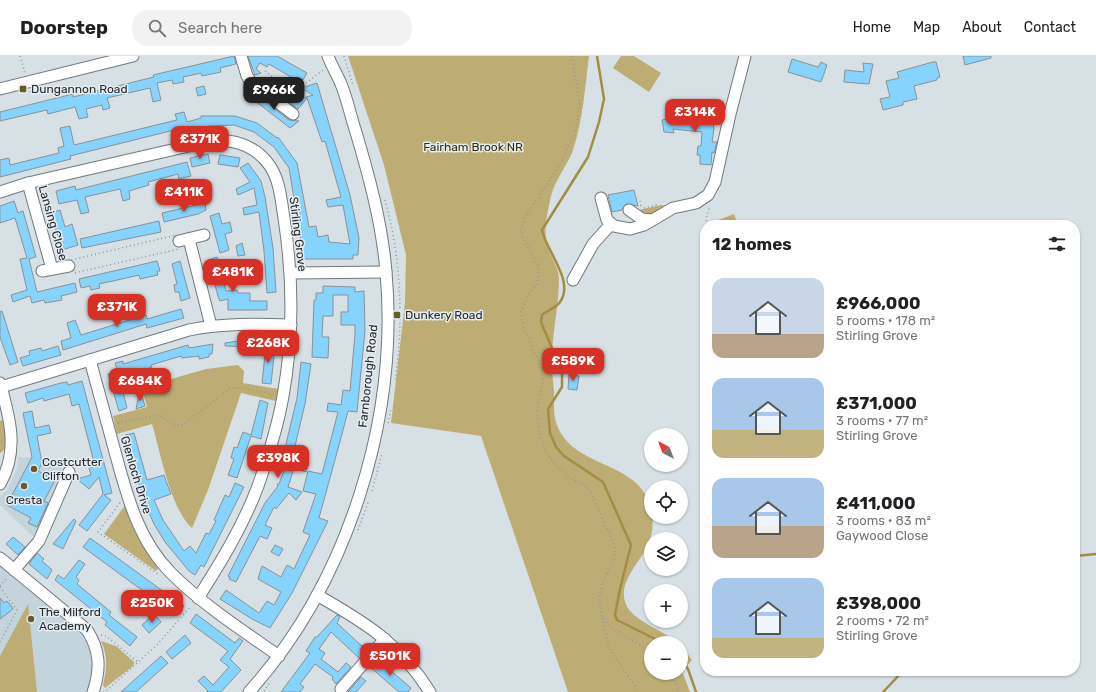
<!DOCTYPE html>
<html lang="en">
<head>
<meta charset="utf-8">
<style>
  body { margin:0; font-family:Rubik,sans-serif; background:#f2f2f2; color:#202124; height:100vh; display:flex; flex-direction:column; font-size:15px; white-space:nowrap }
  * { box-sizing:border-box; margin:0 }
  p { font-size:13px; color:#757577 }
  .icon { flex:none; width:22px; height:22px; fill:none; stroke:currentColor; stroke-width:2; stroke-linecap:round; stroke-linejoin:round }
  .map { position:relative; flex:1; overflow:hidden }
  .side { position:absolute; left:700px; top:164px; width:380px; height:456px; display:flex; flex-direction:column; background:#fff; border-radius:16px; box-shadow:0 1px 3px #0004 }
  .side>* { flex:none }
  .needle { width:26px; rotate:318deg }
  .buttons { position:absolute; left:644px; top:372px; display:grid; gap:8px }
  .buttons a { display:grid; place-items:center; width:44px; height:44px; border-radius:50%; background:#fff; box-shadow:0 1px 3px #0004; font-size:20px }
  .price { position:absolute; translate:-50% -34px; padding:0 9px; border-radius:8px; background:#d93025; color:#fff; font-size:13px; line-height:26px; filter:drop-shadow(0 1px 2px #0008) }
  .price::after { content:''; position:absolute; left:50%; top:24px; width:12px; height:9px; margin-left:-6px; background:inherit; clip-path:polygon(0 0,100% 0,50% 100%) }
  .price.current { background:#222; color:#fff }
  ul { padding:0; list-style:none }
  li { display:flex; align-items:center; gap:12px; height:100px; padding:0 12px }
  li span { display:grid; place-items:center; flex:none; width:112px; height:80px; border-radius:12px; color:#555 }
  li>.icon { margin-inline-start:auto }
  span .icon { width:48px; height:48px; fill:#fffc; stroke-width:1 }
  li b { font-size:17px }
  h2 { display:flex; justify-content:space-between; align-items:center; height:48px; padding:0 12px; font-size:17px }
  header { display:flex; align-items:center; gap:24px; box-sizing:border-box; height:56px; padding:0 20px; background:#fff; border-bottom:1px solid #e0e0e0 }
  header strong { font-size:19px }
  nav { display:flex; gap:22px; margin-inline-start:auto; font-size:14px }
  .search { width:280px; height:36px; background:#f2f2f2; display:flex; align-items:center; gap:10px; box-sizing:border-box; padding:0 14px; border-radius:16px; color:#757577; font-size:15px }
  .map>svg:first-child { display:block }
  .built { fill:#c4d4dc }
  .green { fill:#beac75 }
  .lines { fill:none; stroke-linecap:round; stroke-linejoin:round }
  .stream { stroke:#a38d45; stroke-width:2.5 }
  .building { fill:#86d4fd; stroke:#899195 }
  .minor-casing { stroke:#71797e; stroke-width:13 }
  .path { stroke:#8f969a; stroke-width:1.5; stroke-dasharray:1 3; stroke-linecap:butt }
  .minor { stroke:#fff; stroke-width:11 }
  .poi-dot { fill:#695a27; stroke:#e5edf3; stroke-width:1.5 }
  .labels { text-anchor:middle; stroke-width:3; stroke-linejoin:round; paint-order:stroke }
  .poi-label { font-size:12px; fill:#24282a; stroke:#e5edf3; text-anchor:start }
  .park-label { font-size:12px; fill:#352b0a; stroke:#e5edf3 }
  .street-label { font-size:12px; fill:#24282a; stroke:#e5edf3 }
</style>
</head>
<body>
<header>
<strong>Doorstep</strong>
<div class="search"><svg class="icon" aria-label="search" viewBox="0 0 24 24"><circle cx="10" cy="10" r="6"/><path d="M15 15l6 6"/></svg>Search here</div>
<nav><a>Home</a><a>Map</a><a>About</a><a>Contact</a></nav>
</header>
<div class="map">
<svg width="1096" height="636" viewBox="0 0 1096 636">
  <rect width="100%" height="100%" fill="#d7e0e5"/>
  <g class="built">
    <polygon points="18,401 48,402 63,413 59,422 67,424 38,485 0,449 0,441 7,434 17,413"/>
    <polygon points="0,510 82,579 90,595 92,612 90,631 86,636 0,636"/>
  </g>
  <g class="green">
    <path d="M348,0H589C585,31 583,64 573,94C567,110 555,124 551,140C548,154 543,174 547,188C549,199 559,211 559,223C559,248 553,273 552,298C551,310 553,323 554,335C554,347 553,359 557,369C573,412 635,404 650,448C654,461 654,477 647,491C638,509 612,532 630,555C643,569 664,575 678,587H651V617H681V589L692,604L682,615L690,636H568L481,380L391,367L405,247L406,199L384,109Z"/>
    <polygon points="621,0 634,0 661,17 649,36 613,12"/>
    <polygon points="661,149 667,150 652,162 634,155"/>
    <polygon points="734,158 738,169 715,169 713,166"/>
    <path d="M238,309L244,315L243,327L278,333L276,345L241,337L208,434L192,472C171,454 160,395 152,368L117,378L113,360L147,351L144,339L147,330L206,313Z"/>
    <polygon points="5,363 6,385 4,394 0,397 0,365"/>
    <polygon points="126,448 136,477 158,513 156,515 104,478"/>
    <polygon points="28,548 37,636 0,636 0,600"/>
    <path d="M101,585L116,590L134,606L133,610L105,632L103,629C107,613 108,600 101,585Z"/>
  </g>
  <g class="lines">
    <g class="stream">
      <path d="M597,0L604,43L599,66L588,101L542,174C546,195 575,225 560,246C556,252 548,254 542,259L541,266L562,316V331L548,353L550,377L556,391L564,400L603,426L631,489L620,533L615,559L617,564L663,587"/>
      <polyline points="1075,500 1096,498"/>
      <polyline points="681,602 688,613 696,636"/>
      <polyline points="883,636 903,615"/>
    </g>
  </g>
  <g class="building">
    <polygon points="234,0 236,8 220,12 221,16 202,20 201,17 183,21 184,26 173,28 172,24 157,27 161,44 153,46 150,32 107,42 110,52 103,54 102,49 86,53 88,61 79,63 75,51 48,58 47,54 0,65 0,56 73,38 73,41 154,21 153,19"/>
    <polygon points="248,0 277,0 307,17 301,27 269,8 267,11 260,7 256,13 261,17 255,19"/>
    <polygon points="963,0 991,0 991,2 965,9"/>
    <polygon points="792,3 818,11 821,6 827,9 821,26 788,16"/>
    <polygon points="933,6 936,6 940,21 937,22 937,24 914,30 917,43 903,46 903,49 883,54 880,43 890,41 886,25 899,22 897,16"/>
    <polygon points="863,7 873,8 869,28 844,26 845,14 864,16"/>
    <polygon points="266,21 296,44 313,39 301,32 317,27 350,139 359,182 358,199 353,199 353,203 304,203 289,112 274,91 254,76 234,69 209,70 187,75 186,71 70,100 71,103 0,121 0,104 9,102 10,109 59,97 58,92 64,90 60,72 70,70 74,89 177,64 175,58 184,56 187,66 201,62 201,60 235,60 257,67 277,82 278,81 297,107 309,171 316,170 318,181 328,179 329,186 350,188 343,149 328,151 326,144 341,141 325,85 322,86 307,42 298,53 263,26"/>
    <polygon points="204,30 206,38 198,40 196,32"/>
    <polygon points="254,37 289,64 299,65 290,72 250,41"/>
    <polygon points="692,58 695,59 697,64 712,62 714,73 712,86 717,86 714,97 712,96 711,109 700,108 700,99 697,99 698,90 701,90 702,76 673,73 674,77 664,76 662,64"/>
    <polygon points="208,98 210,107 192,111 190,102"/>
    <polygon points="220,99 240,102 238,111 218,108"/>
    <polygon points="187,106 191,120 179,123 178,118 148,126 149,129 129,135 130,143 123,145 120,133 85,141 89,156 81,158 77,144 59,148 56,135 75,130 76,134"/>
    <polygon points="248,107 261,125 265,141 273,192 276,236 267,237 264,195 259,156 244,159 243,152 257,149 254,132 238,139 236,133 250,126 240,112"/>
    <polygon points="634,134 638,150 626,148 622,154 612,156 608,139"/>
    <polygon points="14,145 18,157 23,155 36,201 29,203 37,236 75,227 77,236 61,240 62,244 45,247 44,244 32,247 30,240 13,246 11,239 27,234 20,203 27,202 15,162 0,167 0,150"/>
    <polygon points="205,147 206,154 198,158 164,166 162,157"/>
    <polygon points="60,154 65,171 72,168 78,189 62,194 51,157"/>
    <polygon points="219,157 222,168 230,166 232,176 225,178 229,194 220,197 210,160"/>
    <polygon points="159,165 161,176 82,192 80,183"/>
    <polygon points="242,187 245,199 238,200 236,190"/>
    <polygon points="217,201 226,235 237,234 238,237 250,237 250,245 267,245 267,254 228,254 228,243 220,245 218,240 208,204"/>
    <polygon points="157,205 160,215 157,215 158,219 140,223 139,219 113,225 99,228 100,232 91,234 90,230 81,232 79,223"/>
    <polygon points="180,205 190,242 181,245 179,236 175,236 174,229 177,228 172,208"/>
    <polygon points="323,230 355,231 355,236 364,235 365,275 357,356 348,355 342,378 319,462 328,465 292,537 270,572 252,563 220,543 226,534 259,557 267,545 274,549 281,536 258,523 262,510 281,521 287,509 294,513 310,479 303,476 316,438 303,435 308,415 322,418 338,356 327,355 328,347 341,349 343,334 350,335 355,278 355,269 341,269 341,256 348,256 348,239 333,239 333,260 323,260 322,281 329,281 328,302 312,301 314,244 316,244 316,237 323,237"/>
    <polygon points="181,253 184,262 147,272 146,268 63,294 61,285 71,282 67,267 75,264 81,279 146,259 147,263"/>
    <polygon points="2,255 18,306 10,309 0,281 0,256"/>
    <polygon points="239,281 258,282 258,291 225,290 225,287 239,285"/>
    <polygon points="213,288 212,298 209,298 209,301 199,303 199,300 182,302 181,300 151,309 152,311 126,320 130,334 123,336 127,352 119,355 108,318 118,315 115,307 123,305 123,308 188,289 189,292"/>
    <polygon points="266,289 275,290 271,328 262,327"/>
    <polygon points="58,290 61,299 23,310 20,302 30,299 29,295 41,292 42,295"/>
    <polygon points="301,306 311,308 305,348 295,390 295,406 308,408 306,416 294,412 288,431 302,436 296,444 289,437 276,453 274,451 265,469 272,472 267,483 260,480 236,526 229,523 230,521 228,520 265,447 278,430 277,428 279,428 286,409 280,407 281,403 286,404 286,388 297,342"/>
    <polygon points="569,319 579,320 577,334 568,333"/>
    <polygon points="82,325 112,437 104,439 111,444 87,475 79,469 103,438 99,421 89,433 77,423 91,419 89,412 95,410 79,348 72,350 69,338 44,345 43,342 28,347 25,337 61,327 67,326 68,329"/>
    <polygon points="140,334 145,350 136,353"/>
    <polygon points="260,344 268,347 261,383 251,380 237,422 228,419 234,403 231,402 234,391 237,392 243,376 251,379"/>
    <polygon points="32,355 35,372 49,369 51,377 37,380 42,407 38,415 55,424 44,445 48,447 37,471 28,467 31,462 7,449 32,401 23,357"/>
    <polygon points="134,377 147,424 164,419 166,425 171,438 154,444 163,464 184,495 190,490 196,497 206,477 209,478 216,465 214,464 225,439 229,441 235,427 244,431 204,511 201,509 195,519 189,515 165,486 154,468 144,445 125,379"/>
    <polygon points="74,463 76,465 63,493 53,488"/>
    <polygon points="13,481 25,491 18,499 6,488"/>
    <polygon points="90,482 171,541 172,540 184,550 179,556 174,552 172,554 132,527 83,491"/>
    <polygon points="275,489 283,493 279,500 271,496"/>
    <polygon points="37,497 44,503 42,505 52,514 47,523 29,508"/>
    <polygon points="79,504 85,508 76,521 79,524 77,528 111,556 109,559 137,581 130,590 105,569 107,566 55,524 58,519 64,523"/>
    <polygon points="0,542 4,547 7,545 13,553 0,563"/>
    <polygon points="154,558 161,566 149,577 142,569"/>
    <polygon points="196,558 235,587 239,582 243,585 230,603 241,614 221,636 206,636 208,635 198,625 204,620 213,629 229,611 220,604 228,595 190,567"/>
    <polygon points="337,559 340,561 337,567 366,594 359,602 331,576 319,593 325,597 321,603 338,616 346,607 351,611 336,628 332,623 333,621 315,608 300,628 304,631 300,636 281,636 310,597 306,595 315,581 317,581"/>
    <polygon points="185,579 191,587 172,603 166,596"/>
    <polygon points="161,600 168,607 136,636 121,636"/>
    <polygon points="377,603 411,632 408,636 399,636 370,611"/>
    <polygon points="361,621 366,625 356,636 348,636"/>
  </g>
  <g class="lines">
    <defs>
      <g id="minor">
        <polyline points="241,0 247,20 251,26 293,58"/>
        <polyline points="0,33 133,0"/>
        <polyline points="28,127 52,213"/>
        <path d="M0,136L28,127L215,84C237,84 257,91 270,110C280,125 281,144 284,162C293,221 294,280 283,340C278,370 268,401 258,430C243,470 221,506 198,542"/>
        <polyline points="601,142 607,164 614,170 630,173 644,169 673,152 696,147 708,139 715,126 730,58 745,0"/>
        <polyline points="629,154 642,163 652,164"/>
        <polyline points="189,183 211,270"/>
        <polyline points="179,185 204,179"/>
        <polyline points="42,215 69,210"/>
        <polyline points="291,217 386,216"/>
        <polyline points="573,224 593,188 611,168"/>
        <path d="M90,304C98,333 106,362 114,392C126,436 137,483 171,517C203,549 242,574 279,600"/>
        <path d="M0,327C10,362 19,395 0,428"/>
        <path d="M1,331L189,274C223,267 256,268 291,269"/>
        <path d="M0,502L87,574C100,594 101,613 93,636"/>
        <polyline points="14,514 39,485 69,416"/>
        <path d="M317,539C366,567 399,587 430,636"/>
        <polyline points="341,633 385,583"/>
        <path d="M249,636C348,526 399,362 386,216C382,167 369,120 355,73C350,58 347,42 341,28C337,18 331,9 328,0"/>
      </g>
    </defs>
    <use href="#minor" class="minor-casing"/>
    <g class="path">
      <polyline points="20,0 25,17"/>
      <polyline points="344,0 353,29"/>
      <polyline points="572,0 580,49 575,77 560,108 526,160 521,173 523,182 539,211 537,229 528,239 521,256 524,273 542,312 543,326 540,337 537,359 540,379 545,393 553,406 568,421 583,428 591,437 615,490 615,501 603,526 599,542 602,560 608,569 651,596"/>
      <polyline points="265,15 293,37 323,14"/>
      <polyline points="30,35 31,39"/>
      <path d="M385,144C401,200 404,268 395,325"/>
      <polyline points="640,145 641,151"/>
      <polyline points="644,152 659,148"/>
      <polyline points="707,169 706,162 710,150"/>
      <polygon points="176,179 179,193 74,217 71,204"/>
      <polyline points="400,257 406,258"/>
      <polyline points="118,367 160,359 173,369 183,369 230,332 241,332 274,338"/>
      <polyline points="388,367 391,353"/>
      <polyline points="372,435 382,398"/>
      <polyline points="120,447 98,476 158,518"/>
      <polyline points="358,474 369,444"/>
      <polyline points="0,530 8,521"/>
      <polyline points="0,531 17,554 0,586"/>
      <polyline points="602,562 609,592 639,636"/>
      <polyline points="101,579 106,580 139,607"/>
      <polyline points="671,617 679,636"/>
      <polyline points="264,635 271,625"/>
      <polyline points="103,636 105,636 157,589 191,550"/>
    </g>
    <use href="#minor" class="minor"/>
  </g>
  <g class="poi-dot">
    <rect x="19" y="29" width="8" height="8" rx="2"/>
    <rect x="393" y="255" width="8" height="8" rx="2"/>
    <circle cx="34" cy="413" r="4"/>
    <circle cx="24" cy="430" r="4"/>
    <circle cx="31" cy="563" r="4"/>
  </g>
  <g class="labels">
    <g class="poi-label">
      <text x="31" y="37">Dungannon Road</text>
      <text x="405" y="263">Dunkery Road</text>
      <text x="42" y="410">Costcutter<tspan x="42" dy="14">Clifton</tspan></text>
      <text x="24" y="448" text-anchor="middle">Cresta</text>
      <text x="39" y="560">The Milford<tspan x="39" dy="14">Academy</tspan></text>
    </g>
    <g class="park-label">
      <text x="473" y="95">Fairham Brook NR</text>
    </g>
    <g class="street-label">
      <text transform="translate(53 167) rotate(74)" y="4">Lansing Close</text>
      <text transform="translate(298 178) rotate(83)" y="4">Stirling Grove</text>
      <text transform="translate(368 320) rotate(-84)" y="4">Farnborough Road</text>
      <text transform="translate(136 419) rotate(73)" y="4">Glenloch Drive</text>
    </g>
  </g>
</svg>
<div class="buttons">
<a><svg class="needle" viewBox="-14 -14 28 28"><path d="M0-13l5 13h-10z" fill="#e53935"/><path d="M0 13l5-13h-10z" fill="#757577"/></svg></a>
<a><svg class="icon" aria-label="locate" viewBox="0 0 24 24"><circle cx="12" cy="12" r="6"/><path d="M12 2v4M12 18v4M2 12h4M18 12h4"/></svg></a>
<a><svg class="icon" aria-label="layers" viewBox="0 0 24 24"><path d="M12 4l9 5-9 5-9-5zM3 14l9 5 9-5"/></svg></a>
<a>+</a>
<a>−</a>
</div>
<b class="price current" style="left:274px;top:55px">£966K</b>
<b class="price" style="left:695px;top:77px">£314K</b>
<b class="price" style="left:200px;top:104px">£371K</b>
<b class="price" style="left:184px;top:157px">£411K</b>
<b class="price" style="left:233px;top:237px">£481K</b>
<b class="price" style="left:117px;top:272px">£371K</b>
<b class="price" style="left:268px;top:308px">£268K</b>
<b class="price" style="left:573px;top:326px">£589K</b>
<b class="price" style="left:140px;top:346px">£684K</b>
<b class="price" style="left:278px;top:423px">£398K</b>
<b class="price" style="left:152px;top:568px">£250K</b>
<b class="price" style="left:390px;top:621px">£501K</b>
<section class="side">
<h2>12 homes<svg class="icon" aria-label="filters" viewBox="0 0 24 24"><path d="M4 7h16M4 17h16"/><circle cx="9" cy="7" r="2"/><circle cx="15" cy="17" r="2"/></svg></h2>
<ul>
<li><span style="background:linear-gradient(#c9d6e8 70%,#b9a48a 0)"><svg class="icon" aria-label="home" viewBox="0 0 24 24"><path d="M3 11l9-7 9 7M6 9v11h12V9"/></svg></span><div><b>£966,000</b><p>5 rooms · 178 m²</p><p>Stirling Grove</p></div></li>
<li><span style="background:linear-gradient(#a9c7e8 65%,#c2b280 0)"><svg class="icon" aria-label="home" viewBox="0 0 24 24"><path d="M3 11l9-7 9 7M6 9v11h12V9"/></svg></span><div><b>£371,000</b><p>3 rooms · 77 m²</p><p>Stirling Grove</p></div></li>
<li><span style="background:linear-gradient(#a9c7e8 60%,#b9a48a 0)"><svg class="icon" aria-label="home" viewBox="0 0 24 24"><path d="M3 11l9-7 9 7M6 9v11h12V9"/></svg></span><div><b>£411,000</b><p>3 rooms · 83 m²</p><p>Gaywood Close</p></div></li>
<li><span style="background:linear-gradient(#a9c7e8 75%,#c2b280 0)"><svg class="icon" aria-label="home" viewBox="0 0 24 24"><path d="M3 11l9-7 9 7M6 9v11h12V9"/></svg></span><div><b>£398,000</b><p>2 rooms · 72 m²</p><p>Stirling Grove</p></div></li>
</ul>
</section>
</div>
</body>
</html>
